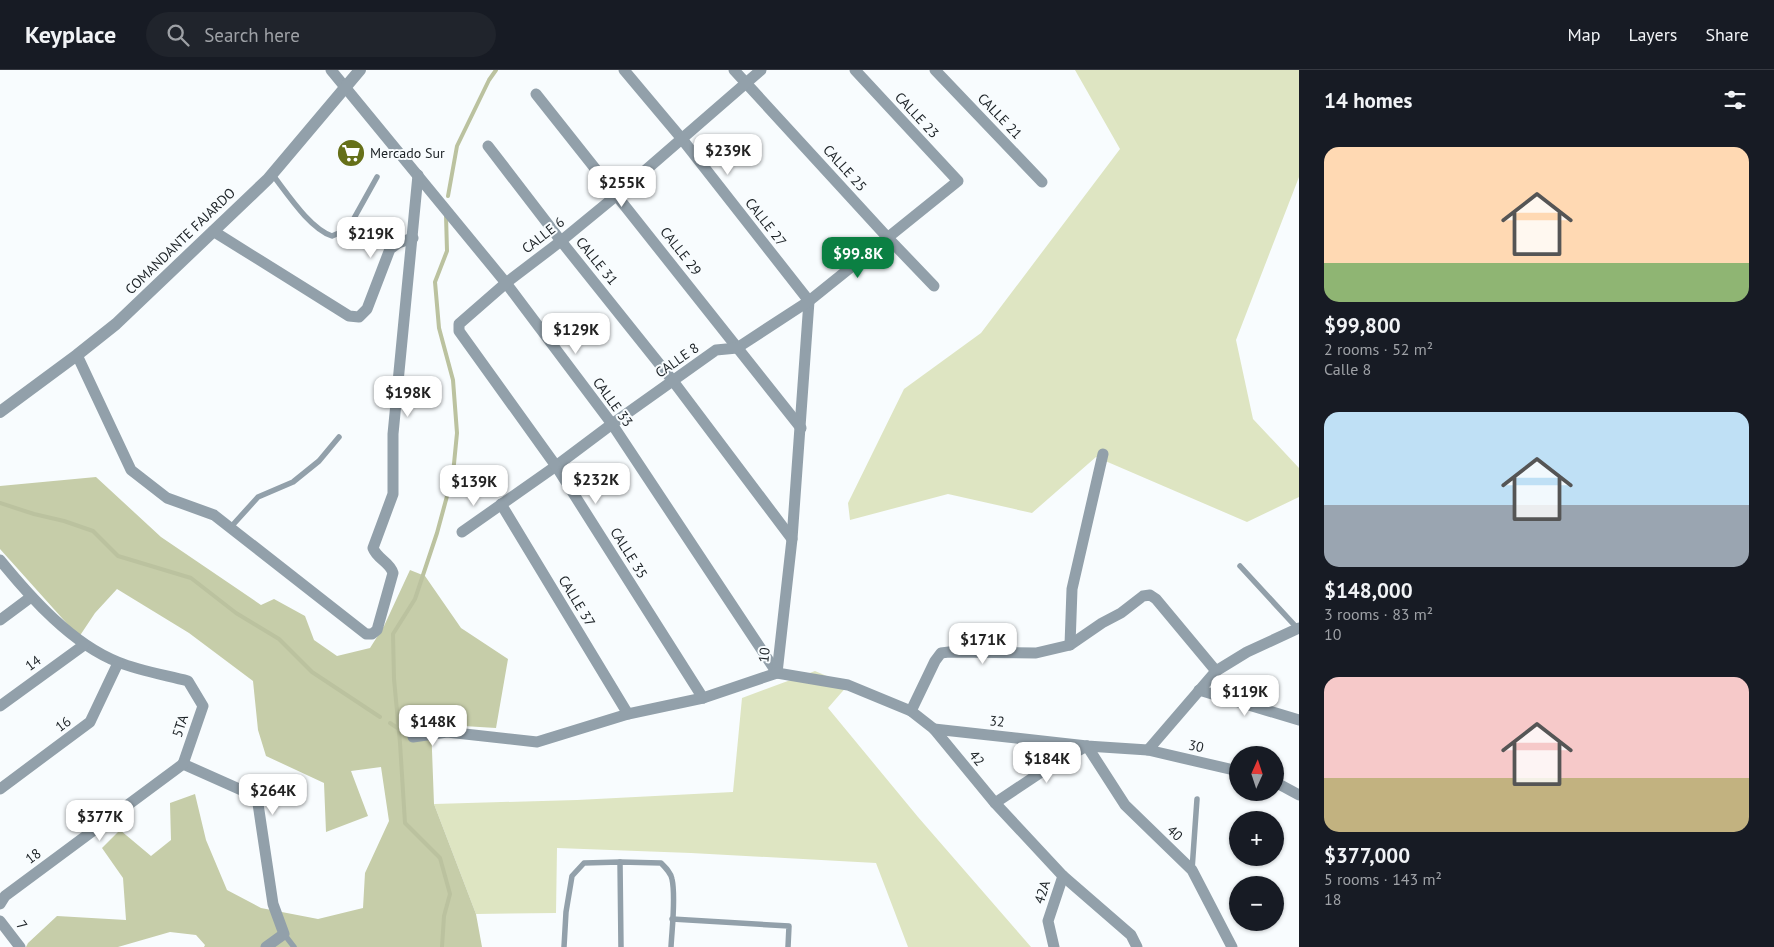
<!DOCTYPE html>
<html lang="en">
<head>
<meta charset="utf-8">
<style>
  body { margin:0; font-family:"PT Sans",sans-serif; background:#20242c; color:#f1f3f6; height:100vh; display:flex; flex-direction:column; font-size:19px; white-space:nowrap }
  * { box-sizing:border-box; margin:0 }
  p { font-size:16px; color:#9ea1a6 }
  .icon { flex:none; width:28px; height:28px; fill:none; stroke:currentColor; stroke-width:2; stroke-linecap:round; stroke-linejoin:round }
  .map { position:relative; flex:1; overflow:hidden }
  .drawer { display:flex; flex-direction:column; background:#171b24; width:475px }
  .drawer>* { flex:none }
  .needle { width:32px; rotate:3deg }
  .tools { position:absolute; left:1229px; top:676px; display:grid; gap:10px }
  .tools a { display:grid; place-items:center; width:55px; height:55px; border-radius:50%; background:#171b24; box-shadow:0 1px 4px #0004; font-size:25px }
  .price { position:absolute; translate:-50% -42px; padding:0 11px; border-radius:10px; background:#fff; color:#222; font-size:16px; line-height:32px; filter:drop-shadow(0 1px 2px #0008) }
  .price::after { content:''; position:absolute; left:50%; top:30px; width:15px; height:11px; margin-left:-8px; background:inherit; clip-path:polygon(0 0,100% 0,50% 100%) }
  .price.on { background:#0b8043; color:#fff }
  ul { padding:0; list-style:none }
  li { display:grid; align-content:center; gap:10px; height:265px; padding:0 25px }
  li span { display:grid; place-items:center; height:155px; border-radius:15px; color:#555 }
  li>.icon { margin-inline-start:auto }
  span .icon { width:90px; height:90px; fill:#fffc; stroke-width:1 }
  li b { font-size:21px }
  h2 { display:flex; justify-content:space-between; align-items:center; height:60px; padding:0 25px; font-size:21px }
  header { display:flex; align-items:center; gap:30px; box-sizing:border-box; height:70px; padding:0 25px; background:#171b24; border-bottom:1px solid #363941 }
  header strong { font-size:24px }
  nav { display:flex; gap:28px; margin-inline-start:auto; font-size:18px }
  .search { width:350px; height:45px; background:#20242c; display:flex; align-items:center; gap:12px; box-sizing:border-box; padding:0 18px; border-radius:28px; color:#9ea1a6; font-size:19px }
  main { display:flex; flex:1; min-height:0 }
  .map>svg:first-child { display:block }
  .green { fill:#dee5c2 }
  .forest { fill:#c6cda9 }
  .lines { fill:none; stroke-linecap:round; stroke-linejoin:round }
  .stream { stroke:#bbc29f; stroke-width:4 }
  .service { stroke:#92a0aa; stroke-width:5.5 }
  .minor { stroke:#92a0aa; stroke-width:11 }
  .tertiary { stroke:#92a0aa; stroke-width:12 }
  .labels { text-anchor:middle; stroke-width:4; stroke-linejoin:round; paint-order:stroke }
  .street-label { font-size:14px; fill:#1d2327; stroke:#f8fcfe }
  .poi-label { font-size:14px; fill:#1d2327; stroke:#f8fcfe; text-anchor:start }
</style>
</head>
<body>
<header>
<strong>Keyplace</strong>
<div class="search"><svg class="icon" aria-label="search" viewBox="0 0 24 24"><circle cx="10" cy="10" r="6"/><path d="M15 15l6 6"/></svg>Search here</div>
<nav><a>Map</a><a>Layers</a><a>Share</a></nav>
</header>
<main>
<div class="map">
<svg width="1299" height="877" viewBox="0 0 1299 877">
  <rect width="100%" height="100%" fill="#f8fcfe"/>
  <g class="green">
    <polygon points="1075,0 1299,0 1299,107 1236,270 1253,349 1299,398 1299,427 1247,452 1096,387 1032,443 948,424 850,450 848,433 904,319 981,263 1120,79"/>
    <polygon points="815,601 848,615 828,638 918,747 1031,877 908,877 876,793 691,783 557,778 556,843 476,844 434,734 577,730 733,722 742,628"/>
  </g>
  <polygon class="forest" points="96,407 161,467 261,535 274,529 305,546 314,570 337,586 370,578 384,556 410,500 425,506 461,558 508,589 496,658 431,654 434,734 476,844 482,877 204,877 205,875 196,865 170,862 118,877 26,877 28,873 57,846 126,850 123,808 102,778 120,760 151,786 171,770 170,733 195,724 206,770 227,820 261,838 318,849 363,838 365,803 389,751 381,697 351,701 368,746 326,762 324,713 266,686 258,660 253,611 189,563 117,519 95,543 79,567 0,479 0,416"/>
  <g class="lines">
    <g class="stream">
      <polyline points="448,126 457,76 489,10 496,0"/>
      <polyline points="0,433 34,444 64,451 93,461 118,486 191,508 236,543 279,569 312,602 380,647"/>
      <polyline points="390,653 399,659"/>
      <polyline points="442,877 444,846 450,824 440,788 405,753 400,673 394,609 393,564 415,529 437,463 453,404 457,363 453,310 439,258 435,212 447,181 446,145"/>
    </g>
    <g class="service">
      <path d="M272,104C287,123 309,158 332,166L348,159L377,107"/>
      <polyline points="230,458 258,427 293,412 319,391 339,367"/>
      <polyline points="1240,496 1298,559"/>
      <polyline points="620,792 621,877"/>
      <polyline points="1192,800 1197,729"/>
      <polyline points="672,849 789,856 788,877"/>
      <polyline points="284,864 294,877"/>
      <path d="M564,877L566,842L572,806L584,793L620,792L661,793C666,798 671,803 672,809C676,827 672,858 671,877"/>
    </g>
    <g class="minor">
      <polyline points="331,0 506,213 612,354 777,603"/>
      <polyline points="624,0 682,69 809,231 792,469 777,603"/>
      <polyline points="734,0 888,168 934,216"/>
      <polyline points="935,0 1042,112"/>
      <polyline points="536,24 801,358"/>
      <polyline points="488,76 561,171 673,311 792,469"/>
      <polyline points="213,161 349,246 359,247 367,239 390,179 398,173 413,168"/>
      <path d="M77,285L131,400L167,428L214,445L366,564H372L377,560L393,503C390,492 377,489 373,478L393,424V364L418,105"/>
      <polyline points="501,434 628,644"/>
      <polyline points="462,462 556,396 612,354 716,280 737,278 809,231 958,111 855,0"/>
      <path d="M0,490C31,528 72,574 118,592C140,601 165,605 188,611L203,636L183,694"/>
      <polyline points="0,550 31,527"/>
      <polyline points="1070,575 1072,519 1103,384"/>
      <polyline points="1199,620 1299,650"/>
      <polyline points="703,628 556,396 459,261 459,254 506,213 561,171 617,125 761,0"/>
      <polyline points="0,636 84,575"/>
      <polyline points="911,641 935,591 941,583 949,582 1036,583 1070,575 1102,553 1121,543 1143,526 1150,525 1156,529 1216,601"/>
      <polyline points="934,659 1087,676 1148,680 1238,701"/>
      <polyline points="413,667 447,662 537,672 628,644 703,628 777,603 848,615 911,641 934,659 995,733 1063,806 1131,865 1137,877"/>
      <polyline points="1087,676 1125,735 1192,800 1232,877"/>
      <polyline points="1148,680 1216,601 1247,582 1299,558"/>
      <polyline points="183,694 257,727 273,834 284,864 266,877"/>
      <polyline points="1275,712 1299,725"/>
      <polyline points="0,719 90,652 118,593"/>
      <polyline points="995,733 1052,695 1087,676"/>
      <polyline points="0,834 5,826 183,694"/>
      <polyline points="0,851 20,877"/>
      <polyline points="1054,877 1048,851 1063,806"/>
    </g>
    <polyline class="tertiary" points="0,342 77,285 116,254 268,109 360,0"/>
  </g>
  <defs>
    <symbol id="supermarket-disc" viewBox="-11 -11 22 22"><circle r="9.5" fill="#667019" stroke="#f8fcfe"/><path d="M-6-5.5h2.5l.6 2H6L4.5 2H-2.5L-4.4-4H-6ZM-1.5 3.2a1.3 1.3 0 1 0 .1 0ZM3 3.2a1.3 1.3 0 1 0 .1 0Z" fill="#fff"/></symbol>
  </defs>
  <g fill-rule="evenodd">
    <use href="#supermarket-disc" x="335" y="67" width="32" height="32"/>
  </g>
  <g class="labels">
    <g class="street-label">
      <text transform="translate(917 45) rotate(47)" y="5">CALLE 23</text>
      <text transform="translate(1000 46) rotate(46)" y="5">CALLE 21</text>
      <text transform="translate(845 98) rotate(48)" y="5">CALLE 25</text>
      <text transform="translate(766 152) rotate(52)" y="5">CALLE 27</text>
      <text transform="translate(543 165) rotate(-38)" y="5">CALLE 6</text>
      <text transform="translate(180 171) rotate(-44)" y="5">COMANDANTE FAJARDO</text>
      <text transform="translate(681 181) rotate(52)" y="5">CALLE 29</text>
      <text transform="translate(597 191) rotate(51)" y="5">CALLE 31</text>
      <text transform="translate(677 290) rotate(-35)" y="5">CALLE 8</text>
      <text transform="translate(613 332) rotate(54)" y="5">CALLE 33</text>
      <text transform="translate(629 483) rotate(58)" y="5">CALLE 35</text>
      <text transform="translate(577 531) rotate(59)" y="5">CALLE 37</text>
      <text transform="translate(764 585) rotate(-84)" y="5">10</text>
      <text transform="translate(33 593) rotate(-36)" y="5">14</text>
      <text transform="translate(997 651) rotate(6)" y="5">32</text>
      <text transform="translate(63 654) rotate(-37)" y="5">16</text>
      <text transform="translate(180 656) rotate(-72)" y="5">5TA</text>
      <text transform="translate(1196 676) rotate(13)" y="5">30</text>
      <text transform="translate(977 688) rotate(51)" y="5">42</text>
      <text transform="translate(1175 763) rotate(44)" y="5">40</text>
      <text transform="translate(33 786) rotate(-37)" y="5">18</text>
      <text transform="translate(1042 822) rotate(-72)" y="5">42A</text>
      <text transform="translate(22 855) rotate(53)" y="5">7</text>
    </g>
    <g class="poi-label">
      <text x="370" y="88">Mercado Sur</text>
    </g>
  </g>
</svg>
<div class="tools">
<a><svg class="needle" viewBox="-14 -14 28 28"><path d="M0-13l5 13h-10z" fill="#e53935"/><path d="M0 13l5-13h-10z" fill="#9ea1a6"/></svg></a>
<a>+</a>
<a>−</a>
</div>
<b class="price" style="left:728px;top:106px">$239K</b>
<b class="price" style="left:622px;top:138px">$255K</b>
<b class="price" style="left:371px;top:189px">$219K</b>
<b class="price on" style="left:858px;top:209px">$99.8K</b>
<b class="price" style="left:576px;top:285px">$129K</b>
<b class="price" style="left:408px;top:348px">$198K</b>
<b class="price" style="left:596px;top:435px">$232K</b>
<b class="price" style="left:474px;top:437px">$139K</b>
<b class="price" style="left:983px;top:595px">$171K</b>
<b class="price" style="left:1245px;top:647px">$119K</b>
<b class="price" style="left:433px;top:677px">$148K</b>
<b class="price" style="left:1047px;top:714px">$184K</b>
<b class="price" style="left:273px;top:746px">$264K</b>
<b class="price" style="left:100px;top:772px">$377K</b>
</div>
<section class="drawer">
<h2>14 homes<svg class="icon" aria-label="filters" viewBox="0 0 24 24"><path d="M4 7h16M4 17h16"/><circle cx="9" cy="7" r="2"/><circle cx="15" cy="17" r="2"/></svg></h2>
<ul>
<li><span style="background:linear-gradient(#ffd9b3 75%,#8fb573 0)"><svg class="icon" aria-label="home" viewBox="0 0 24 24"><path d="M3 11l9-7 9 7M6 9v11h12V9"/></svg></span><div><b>$99,800</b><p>2 rooms · 52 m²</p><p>Calle 8</p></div></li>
<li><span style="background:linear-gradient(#bfe0f5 60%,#9aa5b1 0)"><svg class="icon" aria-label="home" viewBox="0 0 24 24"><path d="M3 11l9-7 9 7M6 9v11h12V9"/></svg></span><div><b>$148,000</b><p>3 rooms · 83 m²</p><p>10</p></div></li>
<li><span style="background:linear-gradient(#f6c9c9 65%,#c2b280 0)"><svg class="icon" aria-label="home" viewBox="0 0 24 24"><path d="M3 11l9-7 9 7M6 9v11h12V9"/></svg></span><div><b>$377,000</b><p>5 rooms · 143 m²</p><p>18</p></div></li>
</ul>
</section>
</main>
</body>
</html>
